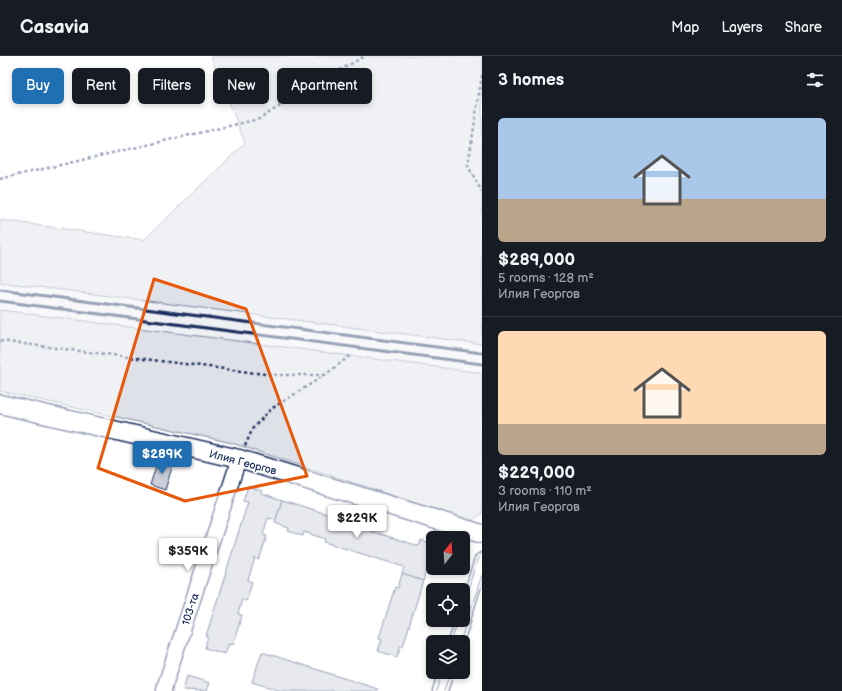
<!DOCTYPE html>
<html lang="en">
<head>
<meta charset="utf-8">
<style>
  body { margin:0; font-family:"Balsamiq Sans",sans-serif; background:#20242c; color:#f1f3f6; height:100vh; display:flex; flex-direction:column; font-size:15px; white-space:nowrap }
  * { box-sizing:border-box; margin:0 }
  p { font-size:13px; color:#9ea1a6 }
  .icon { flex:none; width:22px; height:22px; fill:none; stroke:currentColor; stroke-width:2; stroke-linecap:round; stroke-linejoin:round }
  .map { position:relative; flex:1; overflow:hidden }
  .panel { display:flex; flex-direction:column; background:#171b24; width:360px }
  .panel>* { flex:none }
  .hud { position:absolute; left:12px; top:12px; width:380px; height:36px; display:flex; gap:8px }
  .needle { width:26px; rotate:17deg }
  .tools { position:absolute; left:426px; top:475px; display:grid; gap:8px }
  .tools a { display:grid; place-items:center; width:44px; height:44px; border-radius:6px; background:#171b24; box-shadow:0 2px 6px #0003; font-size:20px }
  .price { position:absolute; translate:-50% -34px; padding:0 9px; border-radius:4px; background:#fff; color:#222; font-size:13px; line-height:26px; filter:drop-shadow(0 1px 2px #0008) }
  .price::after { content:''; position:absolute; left:50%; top:24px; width:12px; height:9px; margin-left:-6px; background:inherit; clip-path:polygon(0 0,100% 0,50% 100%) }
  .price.current { background:#1f6fb2; color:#fff }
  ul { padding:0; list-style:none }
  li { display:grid; align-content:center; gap:8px; height:212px; padding:0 16px }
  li+li { border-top:1px solid #363941 }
  li span { display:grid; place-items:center; height:124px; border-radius:6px; color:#555 }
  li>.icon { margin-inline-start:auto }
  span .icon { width:72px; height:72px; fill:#fffc; stroke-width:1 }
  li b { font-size:17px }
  h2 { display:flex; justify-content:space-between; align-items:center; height:48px; padding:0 16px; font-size:17px }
  .tag { padding:0 14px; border-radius:6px; background:#171b24; box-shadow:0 2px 6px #0003; font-size:14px; line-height:36px }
  .tag.current { background:#1f6fb2; color:#fff }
  header { display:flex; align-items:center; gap:24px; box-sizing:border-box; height:56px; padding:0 20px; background:#171b24; border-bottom:1px solid #363941 }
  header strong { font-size:19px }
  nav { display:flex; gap:22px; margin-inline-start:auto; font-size:14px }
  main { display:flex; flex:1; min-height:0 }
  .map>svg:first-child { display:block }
  .built { fill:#eff0f4 }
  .green { fill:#dee1e7; stroke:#7c88a2 }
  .building { fill:#caceda; stroke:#1b2f5e }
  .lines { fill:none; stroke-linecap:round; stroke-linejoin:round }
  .minor-casing { stroke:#1b2f5e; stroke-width:17 }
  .tertiary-casing { stroke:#1b2f5e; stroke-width:21 }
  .path { stroke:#1b2f5e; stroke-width:2.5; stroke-dasharray:3 3; stroke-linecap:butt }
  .minor { stroke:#fff; stroke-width:14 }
  .tertiary { stroke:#fff; stroke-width:18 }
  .tram { stroke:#1b2f5e; stroke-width:1 }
  .rail { stroke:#1b2f5e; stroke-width:3 }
  .marked { fill:none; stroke:#e8590c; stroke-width:3; stroke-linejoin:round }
  .labels { text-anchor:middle; stroke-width:3.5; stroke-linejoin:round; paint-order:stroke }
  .street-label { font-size:11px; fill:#1b2f5e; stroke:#fff }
</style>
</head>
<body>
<header>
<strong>Casavia</strong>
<nav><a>Map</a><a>Layers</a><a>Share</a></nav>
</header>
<main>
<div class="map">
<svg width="482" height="635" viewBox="0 0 482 635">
  <rect width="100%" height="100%" fill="#fff"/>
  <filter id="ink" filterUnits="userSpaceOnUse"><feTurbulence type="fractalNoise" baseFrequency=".025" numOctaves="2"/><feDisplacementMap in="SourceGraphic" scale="8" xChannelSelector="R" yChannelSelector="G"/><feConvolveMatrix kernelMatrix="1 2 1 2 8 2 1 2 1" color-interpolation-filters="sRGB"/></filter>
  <g filter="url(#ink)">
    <polygon class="built" points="0,226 482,288 482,317 0,254"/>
    <g class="green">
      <polygon points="211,0 482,0 482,288 0,226 0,164 144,184 245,87"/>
      <polygon points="0,254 482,317 482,458 471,465 232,387 0,335"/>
    </g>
    <g class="building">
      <polygon points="158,404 173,408 165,434 150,429"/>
      <polygon points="248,430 262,435 261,437 282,444 276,464 268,462 263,479 267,480 259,504 255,502 248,524 252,526 246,545 242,543 238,558 242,559 233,588 229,587 225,598 205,592 208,580 206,580 248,446 243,445"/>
      <polygon points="282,444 356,467 355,470 419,490 421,484 433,488 433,493 423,525 402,518 404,511 324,486 325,483 304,476 303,480 288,475 289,472 275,467"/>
      <polygon points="402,518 423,525 403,590 401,589 397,601 378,595 382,583 379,582 395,531 398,532"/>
      <polygon points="262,596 378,633 377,635 281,635 252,626"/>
      <polygon points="187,620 210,627 207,635 183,634"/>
    </g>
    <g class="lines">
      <defs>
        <g id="minor">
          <polyline points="463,563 482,504"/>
          <polyline points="456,586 463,564"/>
          <polyline points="164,635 165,629 239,403"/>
          <polyline points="440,635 446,616"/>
        </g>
        <polyline id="tertiary" points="0,348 239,403 482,478"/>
      </defs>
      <use href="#minor" class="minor-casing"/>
      <use href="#tertiary" class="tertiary-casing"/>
      <g class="path">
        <polyline points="482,19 468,110 482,136"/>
        <polyline points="0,123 259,63 322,24 365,0"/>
        <polyline points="0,285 273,319 325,319"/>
        <polyline points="245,390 253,372 271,353 325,319 351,299"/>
      </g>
      <use href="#minor" class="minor"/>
      <use href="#tertiary" class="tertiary"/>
      <g class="tram">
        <polyline points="463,549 477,504 482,496"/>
        <polyline points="451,586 458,564"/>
        <polyline points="460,586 482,519"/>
        <polyline points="436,635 442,616"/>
        <polyline points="444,635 450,616"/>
      </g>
      <g class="rail">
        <polyline points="0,234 482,297"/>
        <polyline points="0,245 482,308"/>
      </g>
    </g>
  </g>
  <path d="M0 0H482V635H0ZM154,223L246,253L307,420L185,445L98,412Z" fill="#fff" fill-opacity=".55" fill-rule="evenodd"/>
  <path class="marked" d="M154,223L246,253L307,420L185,445L98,412Z"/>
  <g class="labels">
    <g class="street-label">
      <text transform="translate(243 406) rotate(15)" y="4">Илия Георгов</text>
      <text transform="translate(190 553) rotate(-72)" y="4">103-та</text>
    </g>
  </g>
</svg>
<div class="tools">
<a><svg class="needle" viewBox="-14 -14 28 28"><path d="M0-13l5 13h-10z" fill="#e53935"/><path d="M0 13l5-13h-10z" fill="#9ea1a6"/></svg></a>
<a><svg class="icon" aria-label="locate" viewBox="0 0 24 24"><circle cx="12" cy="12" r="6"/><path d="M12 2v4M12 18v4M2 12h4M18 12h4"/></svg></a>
<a><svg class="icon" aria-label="layers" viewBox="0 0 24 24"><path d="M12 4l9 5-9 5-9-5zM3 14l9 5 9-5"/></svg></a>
</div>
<b class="price current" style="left:162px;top:419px">$289K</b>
<b class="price" style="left:357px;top:483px">$229K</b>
<b class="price" style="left:188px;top:516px">$359K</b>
<div class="hud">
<a class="tag current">Buy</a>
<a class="tag">Rent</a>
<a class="tag">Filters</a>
<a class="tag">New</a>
<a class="tag">Apartment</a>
</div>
</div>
<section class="panel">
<h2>3 homes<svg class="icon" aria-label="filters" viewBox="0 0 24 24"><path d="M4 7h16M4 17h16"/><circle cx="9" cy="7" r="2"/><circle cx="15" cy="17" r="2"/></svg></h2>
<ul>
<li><span style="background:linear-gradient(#a9c7e8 65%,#b9a48a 0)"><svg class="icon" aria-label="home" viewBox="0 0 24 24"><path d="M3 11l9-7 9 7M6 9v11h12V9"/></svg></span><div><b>$289,000</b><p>5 rooms · 128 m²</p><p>Илия Георгов</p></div></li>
<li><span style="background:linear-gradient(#ffd9b3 75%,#b9a48a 0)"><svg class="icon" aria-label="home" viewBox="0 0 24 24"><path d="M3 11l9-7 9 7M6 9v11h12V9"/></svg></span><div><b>$229,000</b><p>3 rooms · 110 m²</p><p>Илия Георгов</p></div></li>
</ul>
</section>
</main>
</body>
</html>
